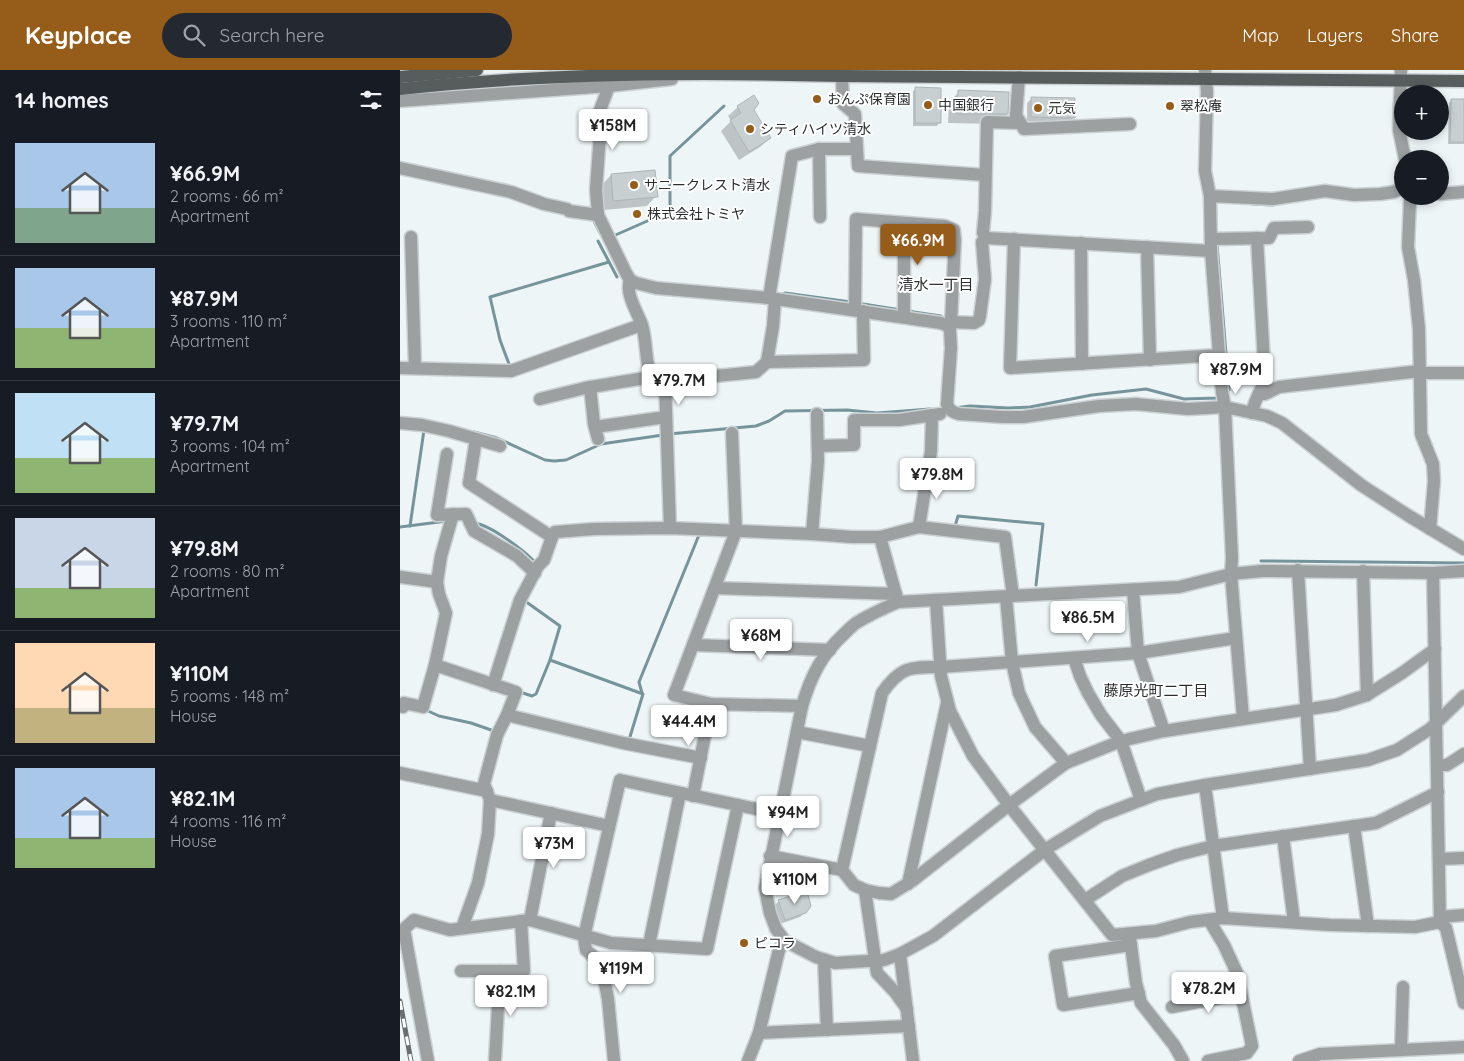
<!DOCTYPE html>
<html lang="en">
<head>
<meta charset="utf-8">
<style>
  body { margin:0; font-family:Quicksand,"Noto Sans JP",sans-serif; background:#242831; color:#f1f3f6; height:100vh; display:flex; flex-direction:column; font-size:19px; white-space:nowrap }
  * { box-sizing:border-box; margin:0 }
  p { font-size:16px; color:#9ea1a6 }
  .icon { flex:none; width:28px; height:28px; fill:none; stroke:currentColor; stroke-width:2; stroke-linecap:round; stroke-linejoin:round }
  .map { position:relative; flex:1; overflow:hidden }
  .drawer { display:flex; flex-direction:column; background:#171b24; width:400px }
  .drawer>* { flex:none }
  .tools { position:absolute; left:994px; top:15px; display:grid; gap:10px }
  .tools a { display:grid; place-items:center; width:55px; height:55px; border-radius:50%; background:#171b24; box-shadow:0 2px 8px #0003; font-size:25px }
  .price { position:absolute; translate:-50% -42px; padding:0 11px; border-radius:5px; background:#fff; color:#222; font-size:16px; line-height:32px; filter:drop-shadow(0 1px 2px #0008) }
  .price::after { content:''; position:absolute; left:50%; top:30px; width:15px; height:11px; margin-left:-8px; background:inherit; clip-path:polygon(0 0,100% 0,50% 100%) }
  .price.active { background:#965c1a; color:#fff }
  ul { padding:0; list-style:none }
  li { display:flex; align-items:center; gap:15px; height:125px; padding:0 15px }
  li+li { border-top:1px solid #363941 }
  li span { display:grid; place-items:center; flex:none; width:140px; height:100px; border-radius:0px; color:#555 }
  li>.icon { margin-inline-start:auto }
  span .icon { width:60px; height:60px; fill:#fffc; stroke-width:1 }
  li b { font-size:21px }
  h2 { display:flex; justify-content:space-between; align-items:center; height:60px; padding:0 15px; font-size:21px }
  header { display:flex; align-items:center; gap:30px; box-sizing:border-box; height:70px; padding:0 25px; background:#965c1a; color:#fff }
  header strong { font-size:24px }
  nav { display:flex; gap:28px; margin-inline-start:auto; font-size:18px }
  .search { width:350px; height:45px; background:#242831; display:flex; align-items:center; gap:12px; box-sizing:border-box; padding:0 18px; border-radius:28px; color:#9ea1a6; font-size:19px }
  main { display:flex; flex:1; min-height:0 }
  .map>svg:first-child { display:block }
  .shadow { fill:#0003 }
  .lines { fill:none; stroke-linecap:round; stroke-linejoin:round }
  .stream { stroke:#76949b; stroke-width:3 }
  .building { fill:#c7cfd0; stroke:#aeb5b7 }
  .minor-casing { stroke:#cbd1d3; stroke-width:15 }
  .major-casing { stroke:#cbd1d3; stroke-width:15 }
  .minor { stroke:#9da0a1; stroke-width:12 }
  .major { stroke:#575c5d; stroke-width:12 }
  .rail-casing { stroke:#696d6f; stroke-width:5 }
  .rail { stroke:#fff; stroke-width:3; stroke-dasharray:9; stroke-linecap:butt }
  .poi-dot { fill:#965c1a; stroke:#fff; stroke-width:2 }
  .labels { text-anchor:middle; stroke-width:4; stroke-linejoin:round; paint-order:stroke }
  .poi-label { font-size:14px; fill:#2b2e2f; stroke:#fff; text-anchor:start }
  .neighbourhood-label { font-size:15px; fill:#2b2e2f; stroke:#fff }
</style>
</head>
<body>
<header>
<strong>Keyplace</strong>
<div class="search"><svg class="icon" aria-label="search" viewBox="0 0 24 24"><circle cx="10" cy="10" r="6"/><path d="M15 15l6 6"/></svg>Search here</div>
<nav><a>Map</a><a>Layers</a><a>Share</a></nav>
</header>
<main>
<section class="drawer">
<h2>14 homes<svg class="icon" aria-label="filters" viewBox="0 0 24 24"><path d="M4 7h16M4 17h16"/><circle cx="9" cy="7" r="2"/><circle cx="15" cy="17" r="2"/></svg></h2>
<ul>
<li><span style="background:linear-gradient(#a9c7e8 65%,#7fa58c 0)"><svg class="icon" aria-label="home" viewBox="0 0 24 24"><path d="M3 11l9-7 9 7M6 9v11h12V9"/></svg></span><div><b>¥66.9M</b><p>2 rooms · 66 m²</p><p>Apartment</p></div></li>
<li><span style="background:linear-gradient(#a9c7e8 60%,#8fb573 0)"><svg class="icon" aria-label="home" viewBox="0 0 24 24"><path d="M3 11l9-7 9 7M6 9v11h12V9"/></svg></span><div><b>¥87.9M</b><p>3 rooms · 110 m²</p><p>Apartment</p></div></li>
<li><span style="background:linear-gradient(#bfe0f5 65%,#8fb573 0)"><svg class="icon" aria-label="home" viewBox="0 0 24 24"><path d="M3 11l9-7 9 7M6 9v11h12V9"/></svg></span><div><b>¥79.7M</b><p>3 rooms · 104 m²</p><p>Apartment</p></div></li>
<li><span style="background:linear-gradient(#c9d6e8 70%,#8fb573 0)"><svg class="icon" aria-label="home" viewBox="0 0 24 24"><path d="M3 11l9-7 9 7M6 9v11h12V9"/></svg></span><div><b>¥79.8M</b><p>2 rooms · 80 m²</p><p>Apartment</p></div></li>
<li><span style="background:linear-gradient(#ffd9b3 65%,#c2b280 0)"><svg class="icon" aria-label="home" viewBox="0 0 24 24"><path d="M3 11l9-7 9 7M6 9v11h12V9"/></svg></span><div><b>¥110M</b><p>5 rooms · 148 m²</p><p>House</p></div></li>
<li><span style="background:linear-gradient(#a9c7e8 70%,#8fb573 0)"><svg class="icon" aria-label="home" viewBox="0 0 24 24"><path d="M3 11l9-7 9 7M6 9v11h12V9"/></svg></span><div><b>¥82.1M</b><p>4 rooms · 116 m²</p><p>House</p></div></li>
</ul>
</section>
<div class="map">
<svg width="1064" height="991" viewBox="0 0 1064 991">
  <rect width="100%" height="100%" fill="#eef5f7"/>
  <g class="shadow">
    <polygon points="516,19 539,53 537,56 513,56 513,21"/>
    <polygon points="559,22 607,44 597,54 548,53 549,32"/>
    <polygon points="632,28 674,47 669,52 627,51 627,33"/>
    <polygon points="1051,30 1064,30 1064,74 1048,74 1049,33"/>
    <polygon points="338,37 353,40 370,68 360,77 339,90 321,61 331,51 328,46"/>
    <polygon points="211,105 256,126 247,136 204,140 202,115"/>
    <polygon points="379,831 405,842 400,847 380,854 374,836"/>
  </g>
  <g class="lines">
    <g class="stream">
      <polyline points="852,134 873,135"/>
      <polyline points="193,149 199,161"/>
      <polyline points="211,167 270,141 270,86 324,36"/>
      <polyline points="198,171 217,207"/>
      <polyline points="817,174 829,320 826,321"/>
      <polyline points="383,224 385,223 451,232"/>
      <polyline points="457,233 501,240"/>
      <polyline points="507,241 541,246"/>
      <polyline points="109,294 100,270 90,227 209,192"/>
      <polyline points="554,338 570,336 608,338 630,337 692,325 746,319 784,329 817,328 819,327"/>
      <polyline points="74,362 97,368 145,390 154,391 166,390 201,374 263,365"/>
      <polyline points="269,364 356,356 369,351 385,341 447,340 477,343 530,339"/>
      <path d="M75,453C92,456 123,480 135,492"/>
      <polyline points="10,456 24,360"/>
      <polyline points="554,456 555,456 558,446 643,454 636,515"/>
      <polyline points="0,457 47,451"/>
      <polyline points="861,491 1064,493"/>
      <polyline points="125,530 125,531 160,556 150,590 243,624 229,670"/>
      <polyline points="119,623 120,622 132,626 136,624 150,590"/>
      <polyline points="242,623 239,612 299,465 302,465"/>
      <polyline points="26,640 39,646 71,653 94,661"/>
    </g>
  </g>
  <g class="building">
    <polygon points="515,17 541,18 541,53 515,53"/>
    <polygon points="558,20 609,22 608,44 557,44"/>
    <polygon points="354,25 359,33 354,40 371,68 349,82 330,50 341,43 337,36"/>
    <polygon points="631,27 675,28 675,48 631,47"/>
    <polygon points="1051,29 1064,29 1064,72 1050,72"/>
    <polygon points="255,100 258,127 213,131 211,104"/>
    <polygon points="407,821 411,836 406,843 385,850 378,830"/>
  </g>
  <g class="lines">
    <defs>
      <g id="minor">
        <path d="M211,0L209,16L200,40V64L196,120L198,145L226,203L230,210L236,213L256,218L369,228L541,253L548,256L550,260L551,278L547,334C549,340 552,342 559,344L603,347H623L699,336L736,334L788,339L825,337L867,346L882,353L961,415L1009,446L1064,479"/>
        <polyline points="805,0 807,21 805,101 810,126 811,181 822,322 825,337 832,488 831,504 843,648"/>
        <polyline points="1001,0 999,60 1005,89"/>
        <polyline points="442,6 443,34 455,44 458,96 585,105"/>
        <polyline points="619,7 616,45 624,59 730,54"/>
        <polyline points="0,31 209,16 272,9"/>
        <polyline points="419,79 420,147"/>
        <polyline points="0,98 111,122 144,134 167,139 169,141 198,145"/>
        <polyline points="1040,124 1064,122"/>
        <polyline points="810,126 873,129 925,121 954,125 980,124 994,122 1002,118"/>
        <polyline points="1012,126 1010,130 1008,177 1014,210 1019,259 1021,364 1033,394 1034,411 1030,459"/>
        <polyline points="11,167 15,298"/>
        <polyline points="586,168 583,163 585,141 587,52 620,53"/>
        <polyline points="614,169 610,298 819,285"/>
        <polyline points="811,169 869,168 874,158 908,157"/>
        <polyline points="681,173 682,294"/>
        <polyline points="747,177 750,290"/>
        <path d="M230,210C225,224 237,241 242,255C247,272 245,291 251,307L258,310L265,311L356,302L367,292L464,290L463,241"/>
        <polyline points="369,228 392,86 419,79 457,79"/>
        <polyline points="455,240 456,149 545,156 554,160 555,170 551,252"/>
        <polyline points="504,247 504,153"/>
        <polyline points="548,256 551,252 574,253 579,250 580,246 585,209 582,172 586,168 811,181"/>
        <polyline points="367,292 373,256 375,229"/>
        <polyline points="0,298 111,301 241,255"/>
        <polyline points="1020,303 1064,303"/>
        <polyline points="265,311 270,458"/>
        <polyline points="190,317 194,354 198,369"/>
        <polyline points="859,324 865,324 879,317 1020,301"/>
        <polyline points="140,329 185,318 251,307"/>
        <path d="M852,343C854,331 860,322 865,311L857,168"/>
        <polyline points="0,353 22,355 49,361 100,376"/>
        <polyline points="195,357 266,347"/>
        <polyline points="332,363 336,461 274,625 311,634 402,636"/>
        <polyline points="76,369 69,413 152,467"/>
        <polyline points="418,376 454,375 454,350 499,350 540,344"/>
        <polyline points="47,384 37,445 66,444 74,461 117,486 135,503"/>
        <polyline points="519,457 605,467 613,526"/>
        <polyline points="412,464 418,391 417,344"/>
        <polyline points="480,467 498,532"/>
        <polyline points="898,500 910,699"/>
        <polyline points="963,501 967,625"/>
        <path d="M1064,501L1033,503L862,501L831,504L779,517L498,532C484,538 469,545 456,553C452,556 448,560 445,563C421,585 411,606 402,636L365,818L370,843L376,859L385,871L416,887L435,893L484,890L500,884L533,866L646,779L700,746L757,724L805,715L968,690L997,680L1030,659L1064,626"/>
        <polyline points="1033,503 1040,852 1046,858 1064,933"/>
        <polyline points="0,507 37,512"/>
        <polyline points="315,518 496,524"/>
        <polyline points="733,520 738,583 764,661"/>
        <polyline points="606,527 612,592 619,623 635,657 666,693"/>
        <polyline points="536,530 541,606 550,641 573,686 609,735 712,865 756,861 790,852 823,848 930,855 1015,857 1040,852"/>
        <polyline points="293,575 430,580"/>
        <polyline points="674,588 680,606 688,623 701,645 721,671 741,730"/>
        <polyline points="35,595 116,622 107,645 97,665 84,714 90,730 88,764 78,813 62,858"/>
        <polyline points="93,615 120,530 138,496 144,490 152,467 155,462 194,459 270,458 412,464 452,467 480,467 519,457 531,381 532,345"/>
        <polyline points="0,636 3,637 4,633 23,637 35,595 46,543 39,524 37,512 41,486 53,444"/>
        <polyline points="107,645 223,673 301,688"/>
        <polyline points="397,662 470,676"/>
        <polyline points="1037,695 1047,695 1064,684"/>
        <polyline points="0,703 87,721"/>
        <polyline points="805,715 823,848"/>
        <polyline points="293,726 311,634"/>
        <polyline points="90,730 209,756"/>
        <polyline points="954,756 968,856"/>
        <polyline points="883,766 894,852"/>
        <polyline points="370,786 442,800 454,815 465,820 479,823 491,824 512,811 609,735 666,693 721,671 764,661 936,635 967,625 1002,603 1035,579"/>
        <polyline points="1039,789 1064,788"/>
        <path d="M442,800L482,623C501,596 510,597 541,597L738,583L836,568"/>
        <polyline points="508,814 547,633"/>
        <polyline points="465,820 477,903 495,922 507,939"/>
        <polyline points="685,830 722,806 749,795 777,785 813,776 976,753 1038,722"/>
        <polyline points="1040,847 1064,845"/>
        <polyline points="130,850 151,743"/>
        <polyline points="730,868 736,913 741,933 774,975 783,991"/>
        <polyline points="249,875 280,723"/>
        <polyline points="731,875 655,886 663,935 739,923"/>
        <polyline points="500,884 513,991"/>
        <polyline points="424,890 427,960"/>
        <polyline points="61,901 124,901 121,851"/>
        <polyline points="772,937 841,924"/>
        <polyline points="359,963 509,956"/>
        <polyline points="1001,980 1003,917"/>
        <polyline points="28,991 4,859 14,850 50,860 130,850 211,873 307,879 338,735"/>
        <polyline points="95,991 100,901"/>
        <polyline points="214,991 208,929 201,893 186,880 184,867 220,710 380,744"/>
        <polyline points="348,991 359,963 379,880 385,871"/>
        <polyline points="808,991 847,983 852,976 837,903 824,875 809,850"/>
        <polyline points="899,991 920,984 1064,977"/>
      </g>
      <g id="major">
        <polyline points="0,7 77,0"/>
        <path d="M0,19C147,3 295,2 442,6L1064,11"/>
      </g>
    </defs>
    <use href="#minor" class="minor-casing"/>
    <use href="#major" class="major-casing"/>
    <use href="#minor" class="minor"/>
    <use href="#major" class="major"/>
    <defs>
      <polyline id="rail" points="0,931 11,991"/>
    </defs>
    <use href="#rail" class="rail-casing"/>
    <use href="#rail" class="rail"/>
  </g>
  <g class="poi-dot">
    <circle cx="417" cy="29" r="5"/>
    <circle cx="528" cy="35" r="5"/>
    <circle cx="770" cy="36" r="5"/>
    <circle cx="638" cy="38" r="5"/>
    <circle cx="350" cy="59" r="5"/>
    <circle cx="234" cy="115" r="5"/>
    <circle cx="237" cy="144" r="5"/>
    <circle cx="344" cy="873" r="5"/>
  </g>
  <g class="labels">
    <g class="poi-label">
      <text x="427" y="34">おんぷ保育園</text>
      <text x="538" y="40">中国銀行</text>
      <text x="780" y="41">翠松庵</text>
      <text x="648" y="43">元気</text>
      <text x="360" y="64">シティハイツ清水</text>
      <text x="244" y="120">サニークレスト清水</text>
      <text x="247" y="149">株式会社トミヤ</text>
      <text x="354" y="878">ピコラ</text>
    </g>
    <g class="neighbourhood-label">
      <text x="536" y="220">清水一丁目</text>
      <text x="756" y="626">藤原光町二丁目</text>
    </g>
  </g>
</svg>
<div class="tools">
<a>+</a>
<a>−</a>
</div>
<b class="price" style="left:213px;top:81px">¥158M</b>
<b class="price active" style="left:518px;top:196px">¥66.9M</b>
<b class="price" style="left:836px;top:325px">¥87.9M</b>
<b class="price" style="left:279px;top:336px">¥79.7M</b>
<b class="price" style="left:537px;top:430px">¥79.8M</b>
<b class="price" style="left:688px;top:573px">¥86.5M</b>
<b class="price" style="left:361px;top:591px">¥68M</b>
<b class="price" style="left:289px;top:677px">¥44.4M</b>
<b class="price" style="left:388px;top:768px">¥94M</b>
<b class="price" style="left:154px;top:799px">¥73M</b>
<b class="price" style="left:395px;top:835px">¥110M</b>
<b class="price" style="left:221px;top:924px">¥119M</b>
<b class="price" style="left:809px;top:944px">¥78.2M</b>
<b class="price" style="left:111px;top:947px">¥82.1M</b>
</div>
</main>
</body>
</html>
